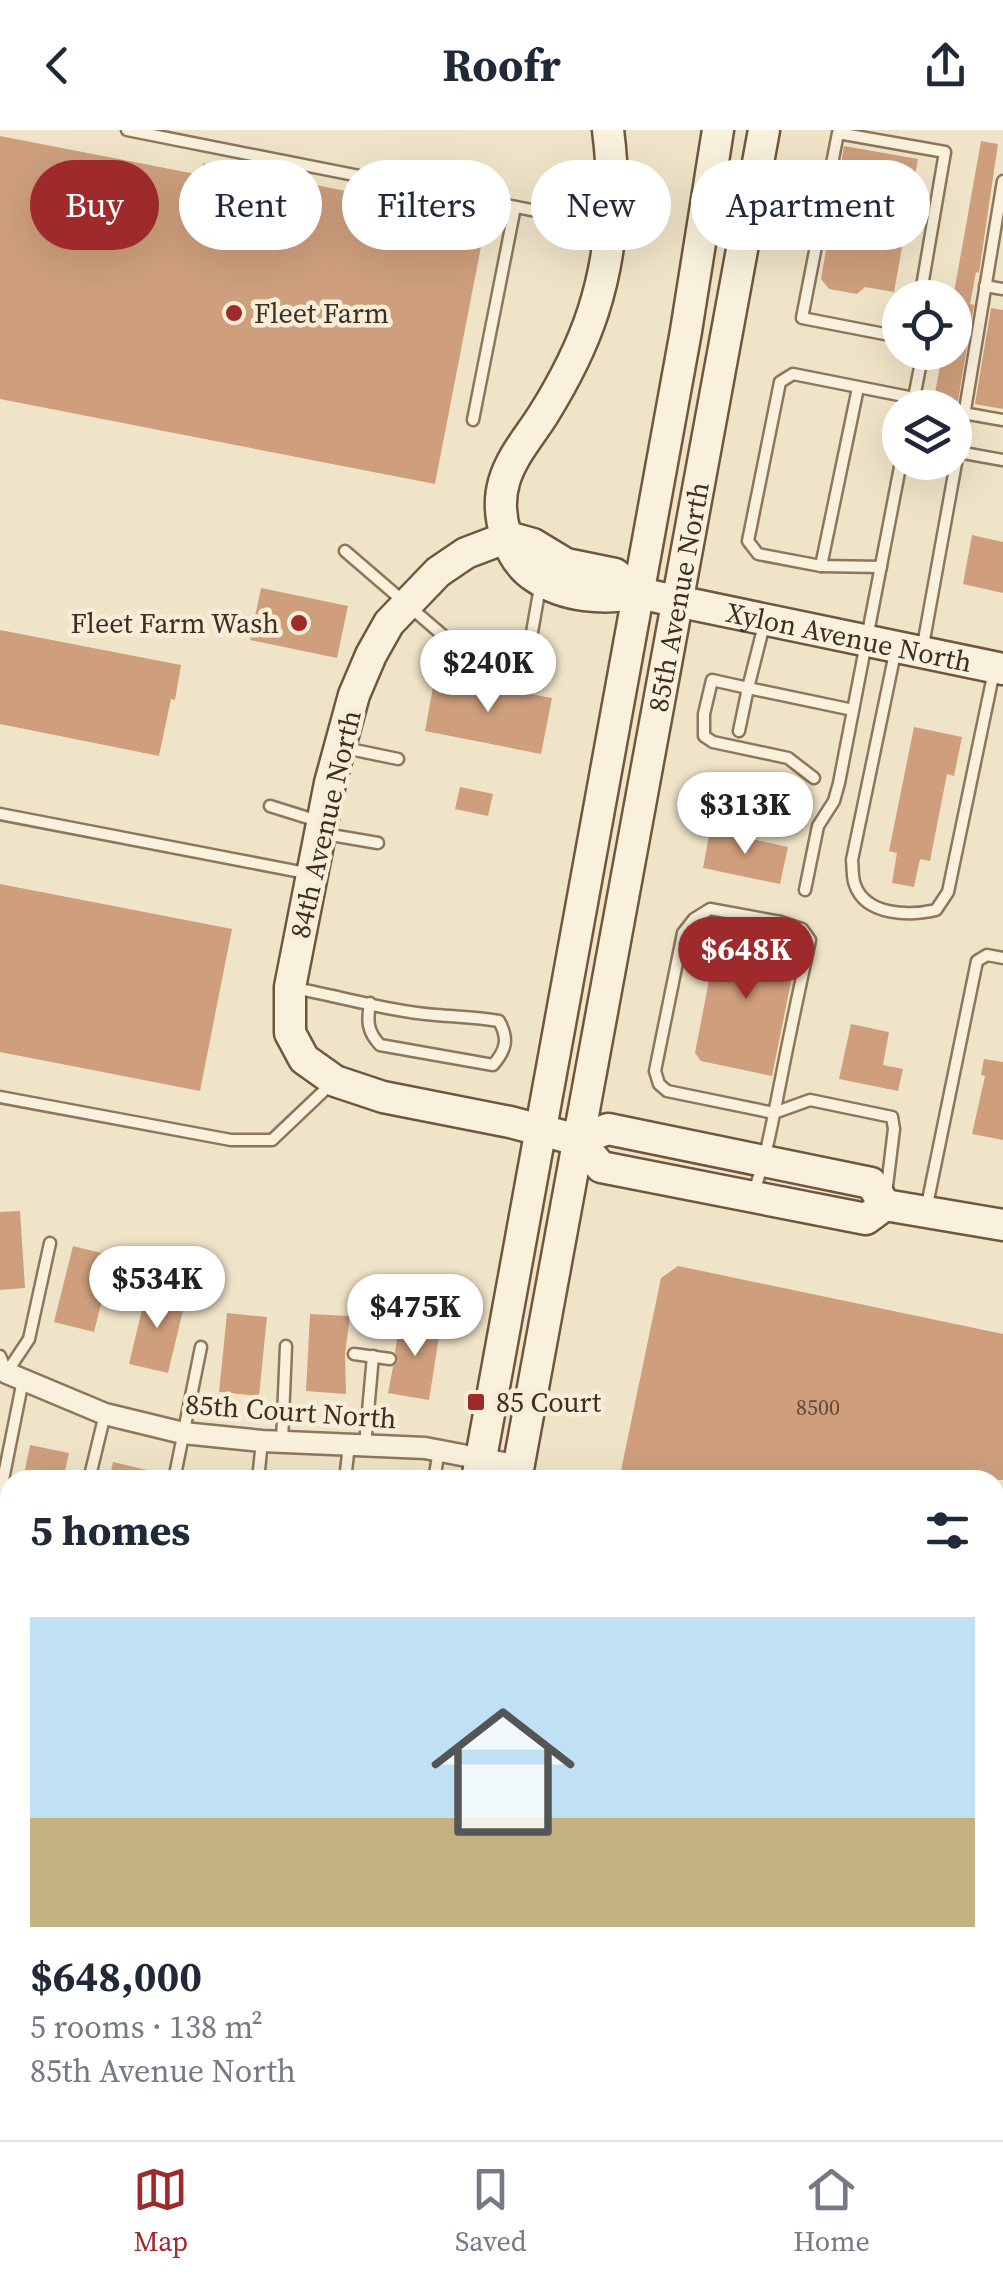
<!DOCTYPE html>
<html lang="en">
<head>
<meta charset="utf-8">
<style>
  body { margin:0; font-family:"Source Serif 4",serif; background:#f6f6f7; color:#1f2937; height:100vh; display:flex; flex-direction:column; font-size:38px; white-space:nowrap }
  * { box-sizing:border-box; margin:0 }
  p { font-size:32px; color:#747a83 }
  .icon { flex:none; width:55px; height:55px; fill:none; stroke:currentColor; stroke-width:2; stroke-linecap:round; stroke-linejoin:round }
  .map { position:relative; flex:1; overflow:hidden }
  .sheet { position:absolute; left:0px; top:1340px; width:1005px; height:670px; display:flex; flex-direction:column; background:#fff; border-radius:30px 30px 0 0; box-shadow:0 10px 40px #0002 }
  .sheet>* { flex:none }
  .hud { position:absolute; left:30px; top:30px; width:945px; height:90px; display:flex; gap:20px }
  .fabs { position:absolute; left:882px; top:150px; display:grid; gap:20px }
  .fabs a { display:grid; place-items:center; width:90px; height:90px; border-radius:50%; background:#fff; box-shadow:0 10px 40px #0002; font-size:50px }
  .price { position:absolute; translate:-50% -85px; padding:0 22px; border-radius:35px; background:#fff; color:#222; font-size:32px; line-height:65px; filter:drop-shadow(0 2px 5px #0008) }
  .price::after { content:''; position:absolute; left:50%; top:60px; width:30px; height:22px; margin-left:-15px; background:inherit; clip-path:polygon(0 0,100% 0,50% 100%) }
  .price.on { background:#9e2a2b; color:#fff }
  ul { padding:0; list-style:none }
  li { display:grid; align-content:center; gap:20px; height:530px; padding:0 30px }
  li+li { border-top:2px solid #e0e1e3 }
  li span { display:grid; place-items:center; height:310px; border-radius:0px; color:#555 }
  li>.icon { margin-inline-start:auto }
  span .icon { width:180px; height:180px; fill:#fffc; stroke-width:1 }
  li b { font-size:42px }
  h2 { display:flex; justify-content:space-between; align-items:center; height:120px; padding:0 30px; font-size:42px }
  .pill { padding:0 35px; border-radius:45px; background:#fff; box-shadow:0 10px 40px #0002; font-size:35px; line-height:90px }
  .pill.on { background:#9e2a2b; color:#fff }
  header { display:flex; justify-content:space-between; align-items:center; height:130px; padding:0 30px; background:#fff; font-size:45px; font-weight:700 }
  .dock { display:flex; justify-content:space-around; align-items:center; height:140px; border-top:2px solid #e0e1e3; background:#fff; font-size:28px; color:#747a83 }
  .dock a { display:grid; justify-items:center; gap:5px }
  .dock .on { color:#9e2a2b }
  .map>svg:first-child { display:block }
  .building { fill:#cf9f7d }
  .lines { fill:none; stroke-linecap:round; stroke-linejoin:round }
  .lane-casing { stroke:#8d765c; stroke-width:15 }
  .street-casing { stroke:#8d765c; stroke-width:25 }
  .secondary-casing { stroke:#6f573f; stroke-width:35 }
  .lane { stroke:#faf1dc; stroke-width:10 }
  .street { stroke:#faf1dc; stroke-width:20 }
  .secondary { stroke:#faf1dc; stroke-width:30 }
  .poi-dot { fill:#9e2a2b; stroke:#f7eed8; stroke-width:4 }
  .labels { text-anchor:middle; stroke-width:9; stroke-linejoin:round; paint-order:stroke }
  .number-label { font-size:22px; fill:#624a37 }
  .poi-label { font-size:28px; fill:#3d2e20; stroke:#f7eed8; text-anchor:start }
  .street-label { font-size:28px; fill:#3d2e20; stroke:#f7eed8 }
</style>
</head>
<body>
<header><svg class="icon" aria-label="back" viewBox="0 0 24 24"><path d="M15 5l-7 7 7 7"/></svg>Roofr<svg class="icon" aria-label="share" viewBox="0 0 24 24"><path d="M12 15V3M7 8l5-5 5 5M5 13v7h14v-7"/></svg></header>
<div class="map">
<svg width="1003" height="2010" viewBox="0 0 1003 2010">
  <rect width="100%" height="100%" fill="#f0e4c8"/>
  <g class="building">
    <polygon points="0,6 201,45 203,33 346,61 343,72 452,94 456,90 485,96 435,354 0,269"/>
    <polygon points="981,11 998,14 979,143 976,142 970,174 974,175 958,271 953,270 952,278 932,278 943,222 955,222 953,168"/>
    <polygon points="844,16 918,29 894,162 865,157 857,164 829,159 821,149"/>
    <polygon points="991,178 1003,180 1003,279 975,274"/>
    <polygon points="972,405 1003,412 1003,463 963,454"/>
    <polygon points="261,458 348,476 337,528 250,510"/>
    <polygon points="0,500 181,535 175,570 171,569 159,626 0,594"/>
    <polygon points="435,546 552,568 541,624 425,601"/>
    <polygon points="914,597 962,607 954,646 947,644 930,731 920,729 914,757 892,753 897,723 889,721"/>
    <polygon points="460,657 493,664 488,686 455,679"/>
    <polygon points="710,700 788,717 780,754 703,738"/>
    <polygon points="0,754 232,799 200,961 0,922"/>
    <polygon points="719,798 790,812 797,822 772,946 701,931 695,923"/>
    <polygon points="851,894 889,902 883,935 903,939 898,961 839,949"/>
    <polygon points="984,929 1003,932 1003,1010 972,1004 985,946 981,945"/>
    <polygon points="20,1081 25,1158 0,1160 0,1082"/>
    <polygon points="73,1116 113,1126 94,1202 54,1192"/>
    <polygon points="678,1136 1003,1204 1003,1350 619,1350 661,1148"/>
    <polygon points="147,1159 186,1168 168,1243 129,1234"/>
    <polygon points="227,1183 267,1187 259,1266 219,1262"/>
    <polygon points="310,1184 350,1186 345,1224 346,1264 306,1261"/>
    <polygon points="401,1187 441,1194 429,1270 388,1263 393,1237 398,1231 395,1222"/>
    <polygon points="30,1315 69,1323 63,1350 23,1350"/>
    <polygon points="113,1332 164,1344 164,1350 109,1350"/>
  </g>
  <g class="lines">
    <defs>
      <g id="lane">
        <polyline points="127,0 607,95"/>
        <polyline points="985,156 1003,159"/>
        <polyline points="900,207 802,188 838,3 945,22 920,168"/>
        <polyline points="912,278 922,227 919,222"/>
        <polyline points="963,283 1003,290"/>
        <polyline points="473,290 515,77"/>
        <polyline points="958,322 1003,51"/>
        <polyline points="345,421 446,508"/>
        <polyline points="821,436 858,258"/>
        <polyline points="881,437 821,436 758,424 748,411 780,252 793,244 914,268"/>
        <polyline points="764,495 748,558 853,580"/>
        <polyline points="922,521 958,322 1003,330"/>
        <path d="M895,523L852,730C853,738 852,748 855,755C866,786 910,786 936,780L948,762L994,541"/>
        <polyline points="528,525 540,457"/>
        <polyline points="739,601 748,558 712,550 704,584 704,606 713,612 788,628 814,648"/>
        <polyline points="345,618 398,629"/>
        <polyline points="270,676 321,692"/>
        <polyline points="0,684 311,744"/>
        <polyline points="325,704 378,713"/>
        <polyline points="805,760 818,696 834,671 839,653 901,332"/>
        <path d="M294,858C338,866 392,882 436,885C458,887 476,887 499,891C509,909 506,920 493,935L380,915C367,901 367,891 370,873"/>
        <polyline points="0,967 231,1010 272,1010 332,953"/>
        <path d="M753,1064C767,1026 773,988 781,949C790,902 800,856 810,810L802,799L781,792L710,779L694,789L683,803L655,941L659,954L667,961L774,983L810,970L892,987L894,999L886,1064"/>
        <polyline points="926,1080 977,831 987,825 1003,828"/>
        <polyline points="354,1224 390,1229"/>
        <polyline points="0,1226 7,1243"/>
        <polyline points="5,1245 29,1209 50,1113"/>
        <polyline points="282,1312 286,1216"/>
        <polyline points="365,1315 373,1226"/>
        <polyline points="89,1350 105,1284"/>
        <polyline points="174,1350 201,1217"/>
        <polyline points="258,1350 262,1311"/>
        <polyline points="345,1350 349,1315"/>
        <polyline points="434,1350 439,1320"/>
        <polyline points="0,1365 23,1250"/>
        <polyline points="995,1703 1000,1776 995,1797"/>
        <polyline points="831,2010 833,2000"/>
      </g>
      <g id="street">
        <polyline points="7,1243 105,1284 183,1303 262,1311 425,1318 519,1336"/>
        <polyline points="0,1574 10,1576"/>
        <polyline points="0,1952 10,1956"/>
        <polyline points="995,1981 1003,1983"/>
        <polyline points="937,2000 988,2010"/>
        <polyline points="635,2010 637,2000"/>
      </g>
      <g id="secondary">
        <path id="s1" d="M608,0C616,61 612,123 593,182C581,219 563,253 543,285C529,307 511,327 504,352C495,383 507,429 535,447C564,467 605,470 638,463L1003,539"/>
        <polyline points="508,407 466,423 438,442 389,493 371,525 354,565 330,653 290,857 290,903 304,929 335,951 383,967 510,992 578,1010 608,999 871,1053 885,1075"/>
        <polyline points="508,407 533,414 566,434 615,444 638,463"/>
        <polyline points="578,1010 601,1037 866,1089 885,1075 1003,1095"/>
        <polyline points="477,1350 686,201 718,0"/>
        <path id="s2" d="M516,1350L764,0"/>
        <polyline points="350,2010 352,2000"/>
        <polyline points="388,2010 390,2000"/>
      </g>
    </defs>
    <use href="#lane" class="lane-casing"/>
    <use href="#street" class="street-casing"/>
    <use href="#secondary" class="secondary-casing"/>
    <use href="#lane" class="lane"/>
    <use href="#street" class="street"/>
    <use href="#secondary" class="secondary"/>
  </g>
  <g class="poi-dot">
    <circle cx="234" cy="183" r="10"/>
    <circle cx="299" cy="493" r="10"/>
    <rect x="466" y="1262" width="20" height="20" rx="5"/>
  </g>
  <g class="labels">
    <g class="number-label">
      <text x="818" y="1285">8500</text>
    </g>
    <g class="poi-label">
      <text x="254" y="193">Fleet Farm</text>
      <text x="279" y="503" text-anchor="end">Fleet Farm Wash</text>
      <text x="496" y="1282">85 Court</text>
    </g>
    <g class="street-label">
      <text dy="10" stroke="none"><textPath href="#s2" startOffset="898">85th Avenue North</textPath></text>
      <text dy="10" stroke="none"><textPath href="#s1" startOffset="805">Xylon Avenue North</textPath></text>
      <text transform="translate(325 694) rotate(-77)" y="10">84th Avenue North</text>
      <text transform="translate(291 1281) rotate(4)" y="10">85th Court North</text>
    </g>
  </g>
</svg>
<div class="fabs">
<a><svg class="icon" aria-label="locate" viewBox="0 0 24 24"><circle cx="12" cy="12" r="6"/><path d="M12 2v4M12 18v4M2 12h4M18 12h4"/></svg></a>
<a><svg class="icon" aria-label="layers" viewBox="0 0 24 24"><path d="M12 4l9 5-9 5-9-5zM3 14l9 5 9-5"/></svg></a>
</div>
<b class="price" style="left:488px;top:585px">$240K</b>
<b class="price" style="left:745px;top:727px">$313K</b>
<b class="price on" style="left:746px;top:872px">$648K</b>
<b class="price" style="left:157px;top:1201px">$534K</b>
<b class="price" style="left:415px;top:1229px">$475K</b>
<div class="hud">
<a class="pill on">Buy</a>
<a class="pill">Rent</a>
<a class="pill">Filters</a>
<a class="pill">New</a>
<a class="pill">Apartment</a>
</div>
<section class="sheet">
<h2>5 homes<svg class="icon" aria-label="filters" viewBox="0 0 24 24"><path d="M4 7h16M4 17h16"/><circle cx="9" cy="7" r="2"/><circle cx="15" cy="17" r="2"/></svg></h2>
<ul>
<li><span style="background:linear-gradient(#bfe0f5 65%,#c2b280 0)"><svg class="icon" aria-label="home" viewBox="0 0 24 24"><path d="M3 11l9-7 9 7M6 9v11h12V9"/></svg></span><div><b>$648,000</b><p>5 rooms · 138 m²</p><p>85th Avenue North</p></div></li>
</ul>
</section>
</div>
<nav class="dock">
<a class="on"><svg class="icon" aria-label="map" viewBox="0 0 24 24"><path d="M3 6l6-2 6 2 6-2v14l-6 2-6-2-6 2zM9 4v14M15 6v14"/></svg>Map</a>
<a><svg class="icon" aria-label="saved" viewBox="0 0 24 24"><path d="M7 4h10v16l-5-4-5 4z"/></svg>Saved</a>
<a><svg class="icon" aria-label="home" viewBox="0 0 24 24"><path d="M3 11l9-7 9 7M6 9v11h12V9"/></svg>Home</a>
</nav>
</body>
</html>
